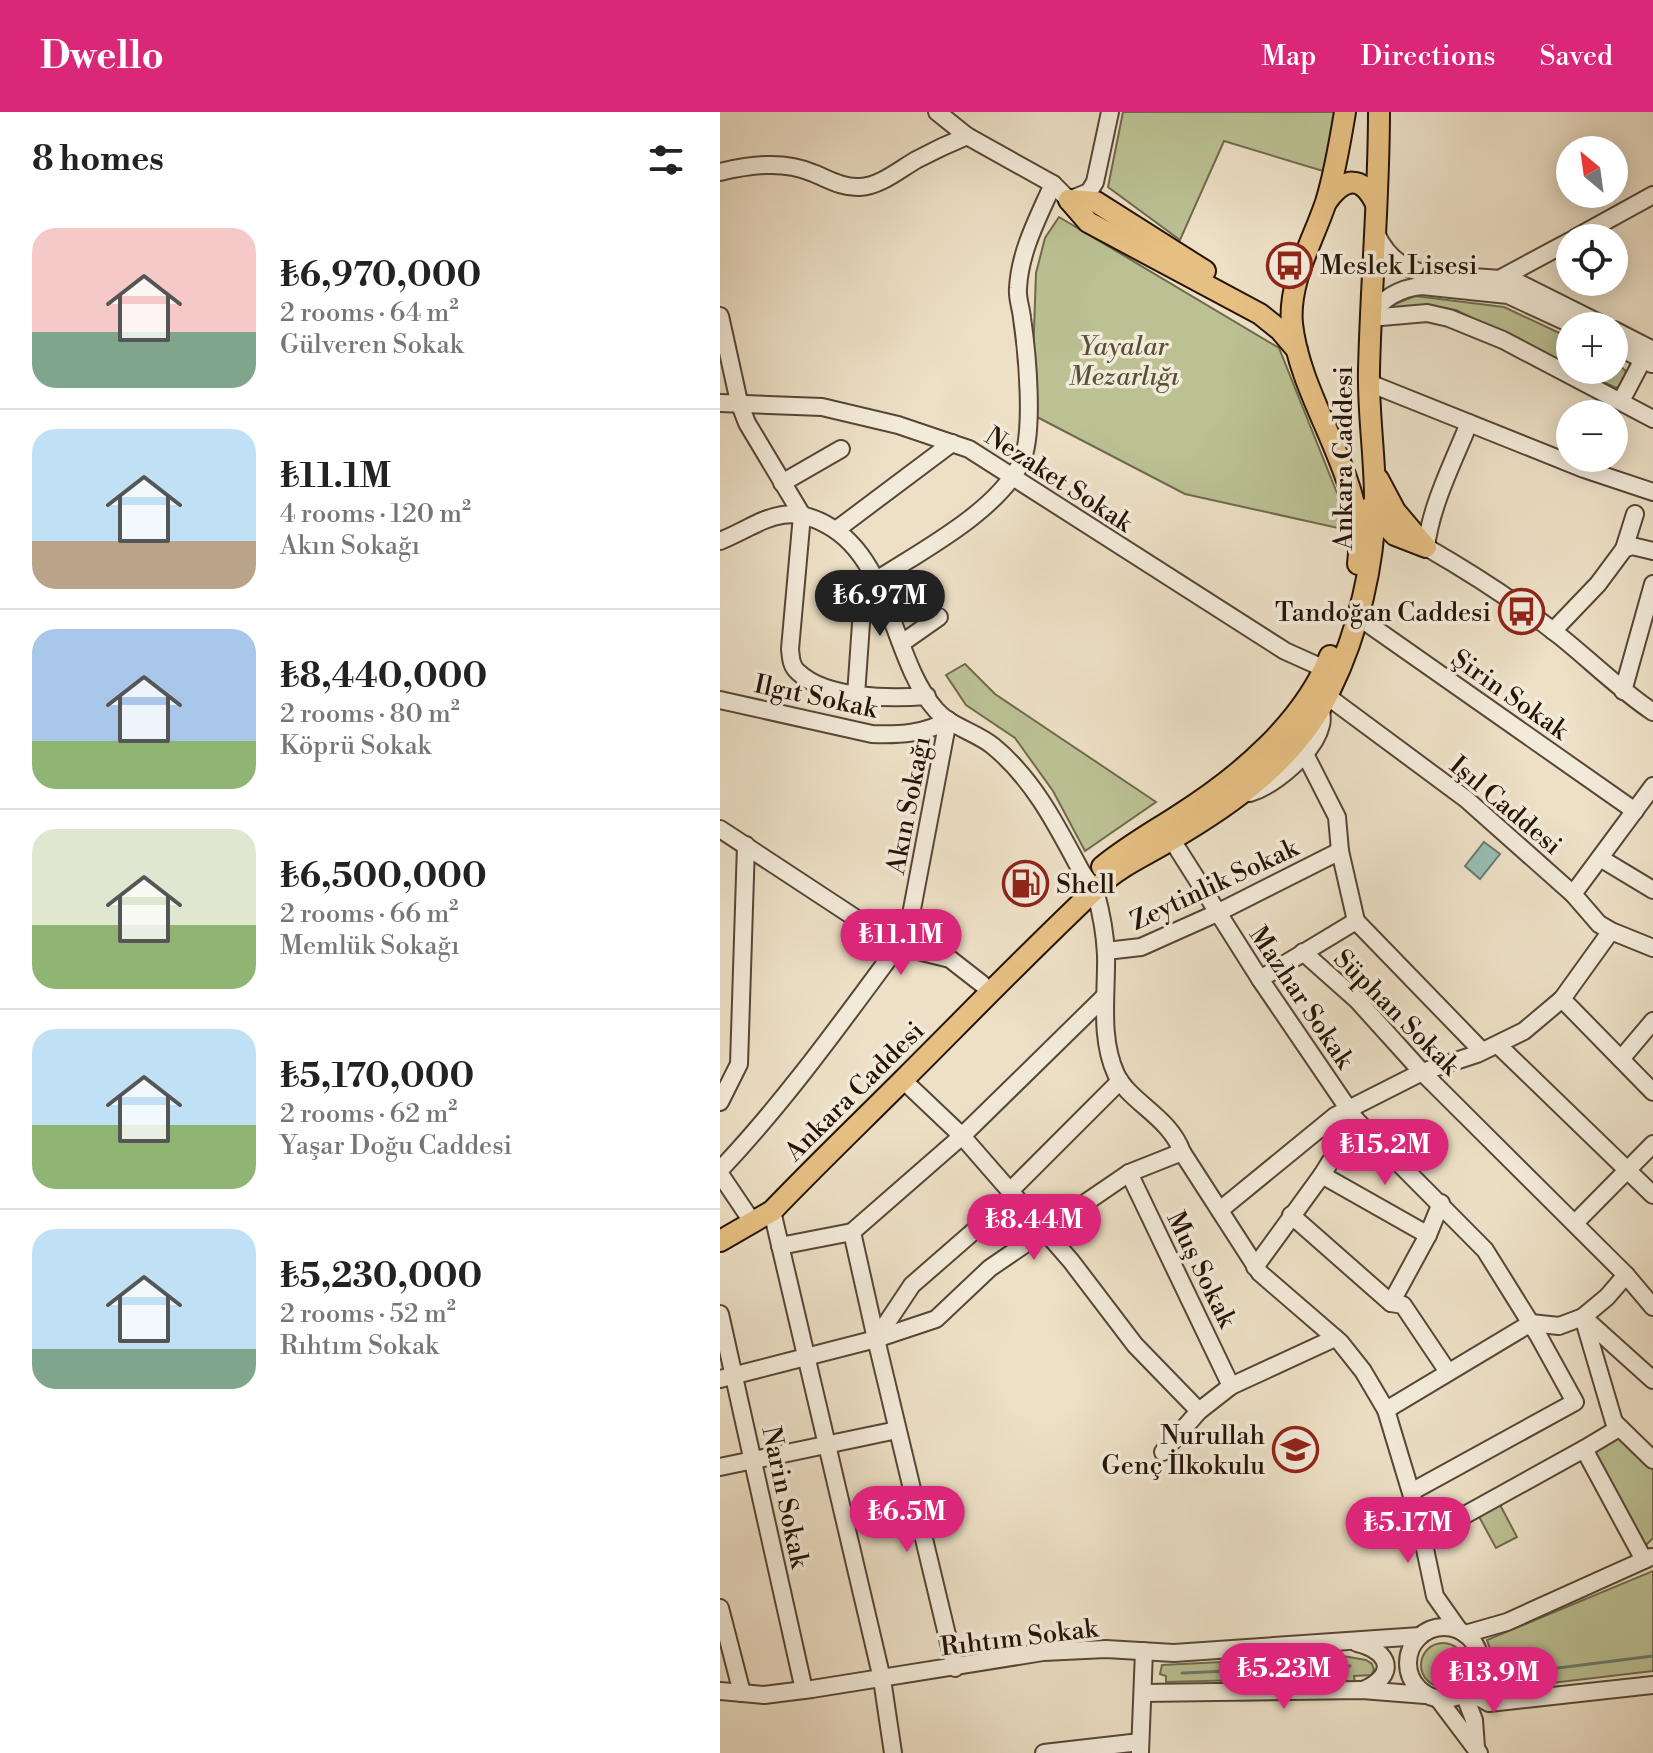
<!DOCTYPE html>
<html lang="en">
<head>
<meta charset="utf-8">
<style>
  body { margin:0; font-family:"Libre Bodoni",serif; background:#f6f6f6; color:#222; height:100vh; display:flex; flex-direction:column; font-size:30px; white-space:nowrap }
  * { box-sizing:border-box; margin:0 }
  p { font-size:26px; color:#767676 }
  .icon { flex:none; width:44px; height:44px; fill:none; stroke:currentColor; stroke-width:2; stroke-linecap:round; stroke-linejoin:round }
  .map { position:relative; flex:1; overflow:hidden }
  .side { display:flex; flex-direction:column; background:#fff; width:720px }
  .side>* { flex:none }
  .needle { width:52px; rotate:331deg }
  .fabs { position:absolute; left:836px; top:24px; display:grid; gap:16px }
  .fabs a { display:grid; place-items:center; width:72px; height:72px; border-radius:50%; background:#fff; box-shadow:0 4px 20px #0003; font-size:40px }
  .price { position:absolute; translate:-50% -68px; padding:0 18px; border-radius:28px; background:#db2777; color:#fff; font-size:26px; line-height:52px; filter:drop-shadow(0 2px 4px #0008) }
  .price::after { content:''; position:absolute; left:50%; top:48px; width:24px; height:18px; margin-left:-12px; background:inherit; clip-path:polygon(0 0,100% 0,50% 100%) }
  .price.current { background:#222; color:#fff }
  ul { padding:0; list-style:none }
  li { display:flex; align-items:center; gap:24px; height:200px; padding:0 32px }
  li+li { border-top:2px solid #e0e0e0 }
  li span { display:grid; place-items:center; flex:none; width:224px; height:160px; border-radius:24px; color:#555 }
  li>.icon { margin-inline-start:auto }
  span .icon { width:96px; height:96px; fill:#fffc; stroke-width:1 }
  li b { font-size:34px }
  h2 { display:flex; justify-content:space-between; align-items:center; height:96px; padding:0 32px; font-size:34px }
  header { display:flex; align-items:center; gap:48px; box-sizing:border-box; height:112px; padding:0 40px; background:#db2777; color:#fff }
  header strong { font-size:38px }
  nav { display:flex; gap:44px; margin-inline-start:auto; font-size:28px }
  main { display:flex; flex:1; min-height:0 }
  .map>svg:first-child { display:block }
  .green { fill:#bbc193; stroke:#706a4c; stroke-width:2 }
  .water { fill:#99bdb5; stroke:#6b796f; stroke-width:2 }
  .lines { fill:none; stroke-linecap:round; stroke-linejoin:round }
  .stream { stroke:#6b796f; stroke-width:3 }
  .minor-casing { stroke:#574636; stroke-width:20 }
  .major-casing { stroke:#251306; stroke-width:24 }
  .minor { stroke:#f3ebda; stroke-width:16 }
  .major { stroke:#e6c083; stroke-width:20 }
  .labels { text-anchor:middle; stroke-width:7; stroke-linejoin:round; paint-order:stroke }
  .poi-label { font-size:26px; fill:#251306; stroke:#f3ebda; text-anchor:start }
  .park-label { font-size:26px; font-style:italic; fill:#5a5037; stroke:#f3ebda }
  .street-label { font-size:26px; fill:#251306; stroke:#f3ebda }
</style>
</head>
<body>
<header>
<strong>Dwello</strong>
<nav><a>Map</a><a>Directions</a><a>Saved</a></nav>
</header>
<main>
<section class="side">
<h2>8 homes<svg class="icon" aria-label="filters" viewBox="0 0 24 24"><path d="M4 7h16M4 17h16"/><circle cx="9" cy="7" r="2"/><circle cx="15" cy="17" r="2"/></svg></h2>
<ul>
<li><span style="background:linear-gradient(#f6c9c9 65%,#7fa58c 0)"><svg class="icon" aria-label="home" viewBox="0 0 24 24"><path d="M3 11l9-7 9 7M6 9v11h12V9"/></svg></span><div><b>₺6,970,000</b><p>2 rooms · 64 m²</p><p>Gülveren Sokak</p></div></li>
<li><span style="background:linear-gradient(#bfe0f5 70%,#b9a48a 0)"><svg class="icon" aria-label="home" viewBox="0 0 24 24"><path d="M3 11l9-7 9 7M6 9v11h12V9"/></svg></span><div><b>₺11.1M</b><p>4 rooms · 120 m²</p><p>Akın Sokağı</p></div></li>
<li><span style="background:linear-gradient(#a9c7e8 70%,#8fb573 0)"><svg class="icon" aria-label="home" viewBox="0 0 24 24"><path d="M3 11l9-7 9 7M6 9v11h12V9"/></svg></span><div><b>₺8,440,000</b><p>2 rooms · 80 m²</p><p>Köprü Sokak</p></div></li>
<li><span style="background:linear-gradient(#dfe7d0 60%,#8fb573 0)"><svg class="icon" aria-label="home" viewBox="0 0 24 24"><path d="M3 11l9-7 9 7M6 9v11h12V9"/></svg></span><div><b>₺6,500,000</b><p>2 rooms · 66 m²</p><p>Memlük Sokağı</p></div></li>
<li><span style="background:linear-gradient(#bfe0f5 60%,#8fb573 0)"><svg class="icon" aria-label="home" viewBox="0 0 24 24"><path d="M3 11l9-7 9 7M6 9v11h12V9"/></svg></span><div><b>₺5,170,000</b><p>2 rooms · 62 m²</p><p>Yaşar Doğu Caddesi</p></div></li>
<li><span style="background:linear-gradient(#bfe0f5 75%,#7fa58c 0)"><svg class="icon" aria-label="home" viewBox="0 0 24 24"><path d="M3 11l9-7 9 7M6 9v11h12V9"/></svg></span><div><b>₺5,230,000</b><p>2 rooms · 52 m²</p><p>Rıhtım Sokak</p></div></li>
</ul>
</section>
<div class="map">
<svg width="933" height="1641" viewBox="0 0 933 1641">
  <rect width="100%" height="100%" fill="#ede0c6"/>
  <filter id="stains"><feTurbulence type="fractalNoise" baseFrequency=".0025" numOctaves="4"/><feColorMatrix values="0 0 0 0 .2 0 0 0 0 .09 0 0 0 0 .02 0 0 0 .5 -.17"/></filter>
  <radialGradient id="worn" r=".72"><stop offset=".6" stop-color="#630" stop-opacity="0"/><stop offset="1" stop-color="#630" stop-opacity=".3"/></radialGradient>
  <g class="green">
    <polygon points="403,0 617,0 603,59 504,29 460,128 388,75"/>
    <polygon points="339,105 559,236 619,386 627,418 465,382 317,305 313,247 316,161 325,126"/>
    <polygon points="695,184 784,195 850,226 850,254 736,198 709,194 671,196 670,194"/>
    <polygon points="894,249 906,259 903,271 896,276 858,258 894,258"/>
    <polygon points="245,552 275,582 436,690 365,739 333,679 295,626 246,593 226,563"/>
    <polygon points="897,1324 933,1352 933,1426 922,1437 874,1345 874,1338"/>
    <polygon points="778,1389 797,1425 776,1436 757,1401"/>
    <polygon points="933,1459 933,1559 773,1578 775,1551 767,1528"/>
    <circle cx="723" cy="1553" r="22"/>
    <polygon points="623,1544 646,1548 652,1552 654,1558 651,1563 634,1564 635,1571 558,1567 446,1570 446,1564 440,1562 442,1553"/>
  </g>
  <polygon class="water" points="764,730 780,742 760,767 745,754"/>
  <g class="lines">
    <g class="stream">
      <polyline points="462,1561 630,1554"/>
      <polyline points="783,1563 933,1544"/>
    </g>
    <defs>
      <g id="minor">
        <polyline points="217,0 247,24 333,72 349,88 369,80 375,70 390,0"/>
        <path d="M0,60C30,53 63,48 93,61C108,67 122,76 140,75C160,74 179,58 196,48C213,39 230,31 247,24"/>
        <path d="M656,121C682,181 743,157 797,170L885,214"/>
        <polyline points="855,126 933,83"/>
        <polyline points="779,170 781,166 850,129"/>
        <path d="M0,204L19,290L27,311L82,403L70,537C71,546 71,554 78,560C106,587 171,587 207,584"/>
        <polyline points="650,206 707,201 729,206 783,228 933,307"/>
        <path d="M650,206C660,187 680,176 702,174L788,183L855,214"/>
        <polyline points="894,218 933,238"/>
        <polyline points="894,233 932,252"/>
        <polyline points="649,271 864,357 933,380"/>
        <polyline points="901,289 929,236"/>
        <polyline points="0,291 102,295 178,313 249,337 565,539 605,557"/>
        <path d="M749,311C733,351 711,393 706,435C753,462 798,491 841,525C872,550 900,578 933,600"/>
        <polyline points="62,371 121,337"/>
        <polyline points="116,418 232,331"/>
        <path d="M0,429C41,412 63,388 107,413C172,448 171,547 216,598C231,615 256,620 273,634C313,667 336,712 360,757C364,765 373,773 376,782C381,800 385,823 386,842C387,881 379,925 396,962C409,990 450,1005 462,1040L540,1161L620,1230L643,1259L666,1298L698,1404L715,1484L739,1518"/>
        <polyline points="904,437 915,402"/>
        <path d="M155,469C201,439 275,401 301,351C315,322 307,239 302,206C301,195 297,187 298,176C300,139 318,106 333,72"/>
        <polyline points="637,504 915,699"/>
        <polyline points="833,519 878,472 904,437 912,434 933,439"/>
        <polyline points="182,531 219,505"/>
        <polyline points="903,579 933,472"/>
        <polyline points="136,583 143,483 150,460"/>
        <polyline points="607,584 746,687 853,782 879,812 891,819 933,836"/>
        <path d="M0,588L152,622C178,623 206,622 228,608"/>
        <path d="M530,681C555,673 595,640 601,613C603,608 601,600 601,594"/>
        <polyline points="0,717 178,834 230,847 262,872"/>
        <polyline points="452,728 540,867 636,1008 765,1138 818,1223 855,1290 691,1380"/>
        <polyline points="880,746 933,778"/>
        <polyline points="853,782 933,674"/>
        <polyline points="636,809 762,939"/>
        <polyline points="386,839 421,835 497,801 620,739"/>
        <polyline points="583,840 637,888 702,960 906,1163 933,1195"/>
        <polyline points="540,867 636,809 620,739 617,705 585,642"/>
        <polyline points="385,884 242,1024 351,1149 415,1233 479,1299"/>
        <polyline points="842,887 933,980"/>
        <polyline points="778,933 933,1083"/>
        <polyline points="901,947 933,909"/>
        <polyline points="0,990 19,952 26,733"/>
        <path d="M0,1058C66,988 121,911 178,834L189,813L228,608"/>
        <polyline points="409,1061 511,1274"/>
        <polyline points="0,1062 27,1102"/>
        <polyline points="602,1063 708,1123"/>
        <polyline points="290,1079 400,969"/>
        <polyline points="500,1098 615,1004 702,960 757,942 804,919 842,887 891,819"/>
        <polyline points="52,1099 162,1567 173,1641"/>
        <polyline points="571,1103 671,1191 683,1193 728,1260"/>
        <polyline points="855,1111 933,1032"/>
        <polyline points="60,1134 132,1120"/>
        <polyline points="535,1155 602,1063 636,1008"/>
        <polyline points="671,1191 708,1123 721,1091"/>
        <polyline points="0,1202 84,1578"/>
        <polyline points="863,1205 894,1310 933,1348"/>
        <polyline points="864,1206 933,1268"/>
        <polyline points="156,1227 216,1207 270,1156 409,1061 462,1040"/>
        <polyline points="156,1227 235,1556"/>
        <polyline points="156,1227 192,1173 294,1084"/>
        <polyline points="0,1267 156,1227 132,1120 242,1024 183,968"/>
        <polyline points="666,1298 811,1211 839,1214 863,1205 887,1185 906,1163"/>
        <polyline points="864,1337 899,1316"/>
        <polyline points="443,1340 479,1299 511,1274 615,1226"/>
        <polyline points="0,1355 177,1318"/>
        <polyline points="702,1423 734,1409 864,1337 924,1448"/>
        <polyline points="0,1496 22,1581"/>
        <circle cx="724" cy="1551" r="36"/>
        <polyline points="745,1522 787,1510 931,1445"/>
        <path d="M637,1531C670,1539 678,1563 643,1578"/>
        <polyline points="0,1579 44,1583 92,1577 323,1540 386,1537 454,1541 700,1524"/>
        <polyline points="748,1579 769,1591 933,1573"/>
        <polyline points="423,1581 642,1578 705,1583"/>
        <polyline points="744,1582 754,1608 756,1635"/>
        <polyline points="719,1588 759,1641"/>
        <polyline points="324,1641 420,1630"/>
        <polyline points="420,1641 424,1539"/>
      </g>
      <g id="major">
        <path d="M625,0C620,30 615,61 606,90C593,129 568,170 572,212C581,293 649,368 638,452"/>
        <polyline points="349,88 368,110 540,202 560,218 577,238"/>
        <polyline points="349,88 376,90 485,159"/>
        <path d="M607,89C625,65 642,63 656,92"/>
        <polyline points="658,367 675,399 703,432"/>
        <polyline points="649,396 675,423 706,435"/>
        <path d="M382,755C406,735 433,720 459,703C519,665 583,611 610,544"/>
        <path d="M0,1129L52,1099C96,1053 142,1009 187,964C251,900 314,835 380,773C400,754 426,743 449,729C513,692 577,647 610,578C638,521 655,451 655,387C655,344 648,301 649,258C651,172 659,86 659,0"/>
      </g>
    </defs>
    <use href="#minor" class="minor-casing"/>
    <use href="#major" class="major-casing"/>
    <use href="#minor" class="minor"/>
    <use href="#major" class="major"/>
  </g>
  <defs>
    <symbol id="bus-ring" viewBox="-11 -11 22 22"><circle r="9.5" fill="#f3ebda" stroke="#8f2418" stroke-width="1.5"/><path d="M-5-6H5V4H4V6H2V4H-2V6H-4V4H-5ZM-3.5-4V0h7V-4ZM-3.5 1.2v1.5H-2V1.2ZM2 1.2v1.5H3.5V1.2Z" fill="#8f2418"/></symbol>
    <symbol id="fuel-ring" viewBox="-11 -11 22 22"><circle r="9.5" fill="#f3ebda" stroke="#8f2418" stroke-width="1.5"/><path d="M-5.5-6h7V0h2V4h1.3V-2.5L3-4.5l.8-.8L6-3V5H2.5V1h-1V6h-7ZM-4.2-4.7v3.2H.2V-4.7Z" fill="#8f2418"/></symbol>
    <symbol id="school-ring" viewBox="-11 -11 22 22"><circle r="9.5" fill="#f3ebda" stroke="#8f2418" stroke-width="1.5"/><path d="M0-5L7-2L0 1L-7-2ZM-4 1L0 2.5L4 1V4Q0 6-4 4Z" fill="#8f2418"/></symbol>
  </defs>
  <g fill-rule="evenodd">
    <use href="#bus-ring" x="544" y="128" width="51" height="51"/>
    <use href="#bus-ring" x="776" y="474" width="51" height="51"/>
    <use href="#fuel-ring" x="280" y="746" width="51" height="51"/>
    <use href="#school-ring" x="550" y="1312" width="51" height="51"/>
  </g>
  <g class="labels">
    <g class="poi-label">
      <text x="600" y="162">Meslek Lisesi</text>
      <text x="771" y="509" text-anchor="end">Tandoğan Caddesi</text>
      <text x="336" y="781">Shell</text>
      <text x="545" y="1332" text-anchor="end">Nurullah<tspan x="545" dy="30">Genç İlkokulu</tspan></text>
    </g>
    <g class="park-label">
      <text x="404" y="243">Yayalar<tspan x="404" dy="30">Mezarlığı</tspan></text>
    </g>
    <g class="street-label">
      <text transform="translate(623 346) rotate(-90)" y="9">Ankara Caddesi</text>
      <text transform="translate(339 367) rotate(33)" y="9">Nezaket Sokak</text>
      <text transform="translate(790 582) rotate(35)" y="9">Şirin Sokak</text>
      <text transform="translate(96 584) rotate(12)" y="9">Ilgıt Sokak</text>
      <text transform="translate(188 693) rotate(-79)" y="9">Akın Sokağı</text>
      <text transform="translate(786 693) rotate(40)" y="9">Işıl Caddesi</text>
      <text transform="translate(494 772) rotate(-25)" y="9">Zeytinlik Sokak</text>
      <text transform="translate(582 885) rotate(56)" y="9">Mazhar Sokak</text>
      <text transform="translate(677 900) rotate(45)" y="9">Süphan Sokak</text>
      <text transform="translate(134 979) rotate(-45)" y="9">Ankara Caddesi</text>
      <text transform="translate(482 1157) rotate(64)" y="9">Muş Sokak</text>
      <text transform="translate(66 1385) rotate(78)" y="9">Narin Sokak</text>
      <text transform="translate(299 1525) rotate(-7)" y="9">Rıhtım Sokak</text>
    </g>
  </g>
  <rect width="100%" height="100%" filter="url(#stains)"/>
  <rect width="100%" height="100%" fill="url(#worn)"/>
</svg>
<div class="fabs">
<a><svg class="needle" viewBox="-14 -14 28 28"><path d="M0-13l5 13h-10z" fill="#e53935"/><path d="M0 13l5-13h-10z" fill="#767676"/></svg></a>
<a><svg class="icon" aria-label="locate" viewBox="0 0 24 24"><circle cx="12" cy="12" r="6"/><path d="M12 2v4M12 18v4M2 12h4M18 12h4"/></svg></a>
<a>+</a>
<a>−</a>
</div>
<b class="price current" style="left:160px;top:526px">₺6.97M</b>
<b class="price" style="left:181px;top:865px">₺11.1M</b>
<b class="price" style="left:665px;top:1075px">₺15.2M</b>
<b class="price" style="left:314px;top:1150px">₺8.44M</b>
<b class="price" style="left:187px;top:1442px">₺6.5M</b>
<b class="price" style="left:688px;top:1453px">₺5.17M</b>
<b class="price" style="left:564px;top:1599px">₺5.23M</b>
<b class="price" style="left:774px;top:1603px">₺13.9M</b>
</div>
</main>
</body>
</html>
